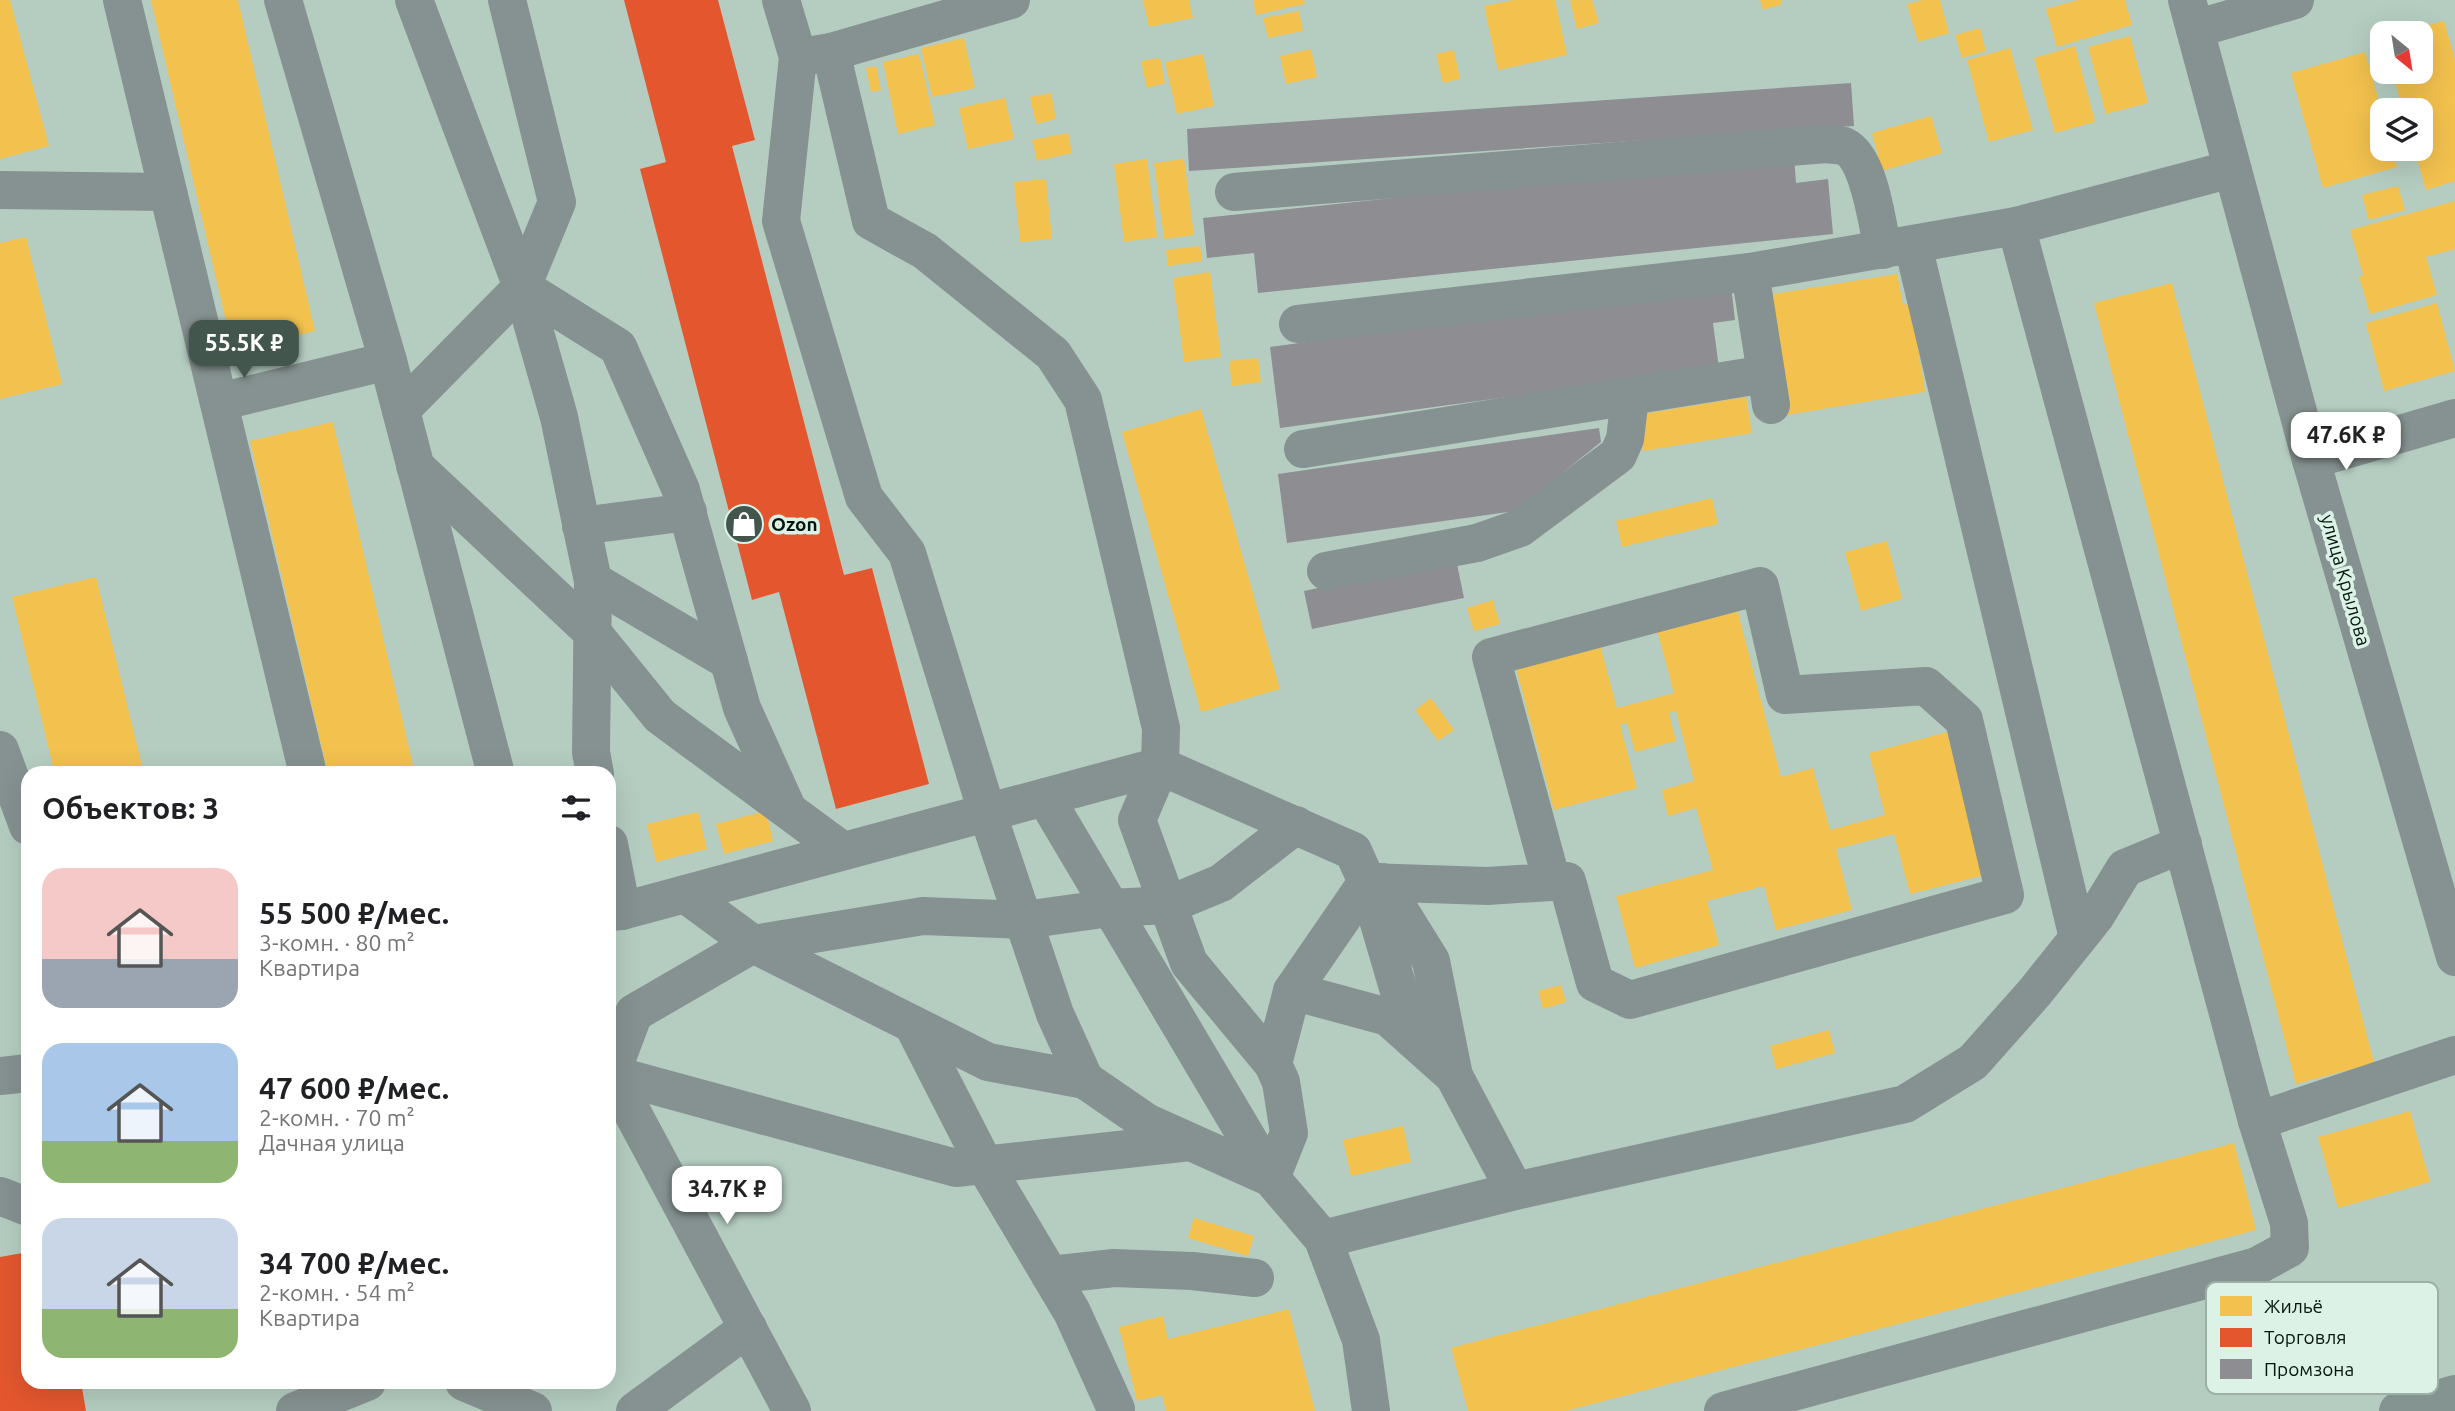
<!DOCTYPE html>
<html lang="ru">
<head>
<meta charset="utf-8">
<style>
  body { margin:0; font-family:Ubuntu,sans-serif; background:#f2f2f2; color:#202124; height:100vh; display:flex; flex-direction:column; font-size:26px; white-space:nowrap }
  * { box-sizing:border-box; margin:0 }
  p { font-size:23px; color:#757577 }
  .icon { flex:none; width:38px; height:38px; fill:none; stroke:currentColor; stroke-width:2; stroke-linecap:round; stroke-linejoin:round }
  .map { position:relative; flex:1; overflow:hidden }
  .sheet { position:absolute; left:21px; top:766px; width:595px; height:623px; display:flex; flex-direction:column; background:#fff; border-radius:21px; box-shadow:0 7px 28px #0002 }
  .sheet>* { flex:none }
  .needle { width:46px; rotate:150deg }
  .fabs { position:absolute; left:2370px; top:21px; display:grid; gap:14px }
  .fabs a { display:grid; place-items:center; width:63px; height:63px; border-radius:14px; background:#fff; box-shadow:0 7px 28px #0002; font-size:35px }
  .price { position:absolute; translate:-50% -60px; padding:0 16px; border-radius:14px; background:#fff; color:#222; font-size:23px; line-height:46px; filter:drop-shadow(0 2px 4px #0008) }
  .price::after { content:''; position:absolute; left:50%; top:42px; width:21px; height:16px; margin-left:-10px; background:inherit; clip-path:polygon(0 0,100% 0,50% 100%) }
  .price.selected { background:#43564d; color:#fff }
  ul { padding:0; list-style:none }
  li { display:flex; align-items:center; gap:21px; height:175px; padding:0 21px }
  li span { display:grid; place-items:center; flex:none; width:196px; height:140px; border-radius:21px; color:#555 }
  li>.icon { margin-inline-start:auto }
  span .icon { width:84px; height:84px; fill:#fffc; stroke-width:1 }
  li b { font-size:30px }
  h2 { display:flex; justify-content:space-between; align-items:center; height:84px; padding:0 21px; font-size:30px }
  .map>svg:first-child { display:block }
  .homes { fill:#f2c14e }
  .shops { fill:#e4572e }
  .industry { fill:#8d8d92 }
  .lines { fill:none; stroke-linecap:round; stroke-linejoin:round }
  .minor { stroke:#869291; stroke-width:38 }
  .major { stroke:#849491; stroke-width:38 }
  .labels { text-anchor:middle; stroke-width:7; stroke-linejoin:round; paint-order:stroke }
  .poi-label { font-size:19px; font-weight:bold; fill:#05160e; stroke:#dcf2e6; text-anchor:start }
  .street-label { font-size:19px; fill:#05160e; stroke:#dcf2e6 }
  .key { fill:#dcf2e6; stroke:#9cb0a5; stroke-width:2 }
  .key-label { font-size:19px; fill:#05160e }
</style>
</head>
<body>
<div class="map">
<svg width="2455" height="1411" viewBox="0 0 2455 1411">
  <rect width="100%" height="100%" fill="#b5cdc1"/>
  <g class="homes">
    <polygon points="0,0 10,0 49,146 0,159"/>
    <polygon points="151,0 238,0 315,331 233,351"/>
    <polygon points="1143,0 1189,0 1193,18 1149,27"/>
    <polygon points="1253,0 1304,0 1305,4 1256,15"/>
    <polygon points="1514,0 1555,0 1567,55 1498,70 1484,6"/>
    <polygon points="1573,0 1592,0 1599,23 1577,29 1570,1"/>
    <polygon points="1760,0 1781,0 1782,4 1763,10"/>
    <polygon points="1923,0 1940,0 1949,33 1918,42 1907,4"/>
    <polygon points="2078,0 2125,0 2132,25 2057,47 2046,9"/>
    <polygon points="1299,11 1303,31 1268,38 1263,18"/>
    <polygon points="2444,21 2455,59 2455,181 2426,190 2414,149 2420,149 2420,110 2403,110 2392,72 2420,72 2420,33 2403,32"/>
    <polygon points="1980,28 1986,51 1962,58 1955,35"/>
    <polygon points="2130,36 2148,103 2106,114 2088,47"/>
    <polygon points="964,38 975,88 932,97 921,48"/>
    <polygon points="2075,46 2095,122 2055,133 2034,58"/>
    <polygon points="2010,48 2033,130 1989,142 1967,60"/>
    <polygon points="1311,49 1317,77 1286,84 1280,56"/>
    <polygon points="1454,50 1460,79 1443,83 1436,54"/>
    <polygon points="2365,52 2382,112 2382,149 2392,149 2397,167 2323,188 2291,73"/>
    <polygon points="919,54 935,125 898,134 883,62"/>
    <polygon points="1203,54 1214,106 1177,114 1165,62"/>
    <polygon points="1160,58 1165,83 1147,88 1141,61"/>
    <polygon points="876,66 881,90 871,92 866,68"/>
    <polygon points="1051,93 1056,119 1036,124 1030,97"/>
    <polygon points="1005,98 1014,139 968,149 959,108"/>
    <polygon points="1931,116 1942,153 1882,171 1872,133"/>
    <polygon points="1068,133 1072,153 1037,161 1032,140"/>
    <polygon points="1147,159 1157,237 1124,242 1114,164"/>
    <polygon points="1184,159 1194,235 1164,239 1154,163"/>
    <polygon points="1046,179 1052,239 1020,242 1014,182"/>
    <polygon points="2398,186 2405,210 2369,220 2362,195"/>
    <polygon points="2455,201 2455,249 2426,257 2437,295 2370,314 2359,277 2363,275 2350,230"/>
    <polygon points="26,237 62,384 0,399 0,243"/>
    <polygon points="1200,246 1202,261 1168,266 1166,250"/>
    <polygon points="1210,272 1221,357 1184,362 1173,278"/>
    <polygon points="1897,274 1903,305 1911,303 1925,392 1787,415 1767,295"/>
    <polygon points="2172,283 2374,1063 2296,1084 2094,303"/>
    <polygon points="2437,303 2455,371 2384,391 2366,323"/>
    <polygon points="1258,358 1261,382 1232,386 1229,361"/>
    <polygon points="1746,397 1752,433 1643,451 1637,415"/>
    <polygon points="1201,409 1280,689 1201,712 1122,432"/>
    <polygon points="333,422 415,774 328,774 250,441"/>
    <polygon points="1712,498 1718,524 1622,547 1616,521"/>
    <polygon points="1887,541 1902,599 1861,611 1845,552"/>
    <polygon points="96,577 144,774 55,774 12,597"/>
    <polygon points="1493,600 1500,624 1474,631 1467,608"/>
    <polygon points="1737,609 1781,777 1813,768 1830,830 1885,815 1869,753 1947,732 1985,875 1910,894 1894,834 1836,849 1852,910 1776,930 1764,886 1707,901 1719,945 1635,968 1616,896 1713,870 1696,808 1668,816 1662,790 1694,781 1676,711 1669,713 1676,741 1635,752 1627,723 1620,725 1637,788 1554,810 1516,668 1600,645 1617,708 1674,693 1657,630"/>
    <polygon points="1431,698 1454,730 1438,741 1415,710"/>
    <polygon points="766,811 773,841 724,854 716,824"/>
    <polygon points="698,812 707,849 656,862 647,824"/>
    <polygon points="1561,985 1566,1002 1543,1009 1538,991"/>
    <polygon points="1829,1030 1835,1053 1776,1069 1770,1046"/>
    <polygon points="2410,1111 2430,1182 2338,1208 2318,1137"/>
    <polygon points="1403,1126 1411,1162 1351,1176 1343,1140"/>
    <polygon points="2234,1143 2256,1230 1566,1411 1468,1411 1451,1348"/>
    <polygon points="1194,1218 1254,1236 1248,1256 1188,1238"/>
    <polygon points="1289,1309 1315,1411 1166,1411 1162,1395 1137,1401 1119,1327 1163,1316 1168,1339"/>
  </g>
  <g class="shops">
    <polygon points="624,0 718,0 755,140 732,146 844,575 872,568 929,784 836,809 779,592 752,600 640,169 666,162"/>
    <polygon points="28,1252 28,1382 81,1382 86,1411 0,1411 0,1257"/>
  </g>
  <g class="industry">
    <polygon points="1851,83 1854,126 1189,171 1187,129"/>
    <polygon points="1794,156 1796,183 1828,179 1833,234 1258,293 1254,253 1207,258 1203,218"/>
    <polygon points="1731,285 1735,320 1713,323 1719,368 1280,428 1270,347"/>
    <polygon points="1599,428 1601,442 1515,511 1287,543 1278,474"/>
    <polygon points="1456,559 1464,598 1312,629 1304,591"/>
  </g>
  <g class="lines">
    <g class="minor">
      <polyline points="122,0 308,774"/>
      <polyline points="283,0 388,361 496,774"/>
      <polyline points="414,0 522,287 559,417 593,581 591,752 595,774"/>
      <polyline points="781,0 798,57 781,221 864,497 907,553 987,812 1055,1014 1085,1080 1146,1122 1271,1178 1323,1239 1361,1340 1371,1411"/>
      <polyline points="2187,0 2311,460 2455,957"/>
      <polyline points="2195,29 2295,0"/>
      <polyline points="831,52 871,221 925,251 1053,354 1083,400 1161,728 1160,766 1137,820 1189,963 1273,1064 1281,1082 1289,1133 1271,1178 1045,797"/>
      <polyline points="807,56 831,52 1011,0"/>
      <polyline points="2232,169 2016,226 2257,1121"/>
      <polyline points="0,190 168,192"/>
      <path d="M1234,192L1827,144C1832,145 1840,145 1844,146C1870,158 1877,224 1883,250"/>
      <polyline points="1913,245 2078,938"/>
      <polyline points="1750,272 1771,405"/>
      <polyline points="522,287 618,347 681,490 742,708 788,810"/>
      <polyline points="1298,324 1750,272 2016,226"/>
      <polyline points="219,402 388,361"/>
      <polyline points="401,410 522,287 557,202 507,0"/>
      <polyline points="1303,449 1766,374"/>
      <polyline points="2311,460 2455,418"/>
      <polyline points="415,466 592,632 660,716 843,851"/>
      <polyline points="581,526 688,512"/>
      <polyline points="1326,571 1477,543 1520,528 1618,455 1625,439 1630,397"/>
      <polyline points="593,581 729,661"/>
      <polyline points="0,750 28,826"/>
      <polyline points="609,844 622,911"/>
      <polyline points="1367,882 1487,886 1567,881 1595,983 1630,1000 2005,895 1964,720 1926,686 1785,695 1760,586 1491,657 1552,882"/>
      <polyline points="1382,882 1431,961 1454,1076"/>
      <polyline points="685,894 753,944 988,1062 1085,1080"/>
      <polyline points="609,912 622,911 1160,766 1353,851 1367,882 1413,1039"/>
      <polyline points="1292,991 1388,1017 1454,1076 1515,1191"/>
      <polyline points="913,1025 984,1164 1072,1312 1116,1409"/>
      <polyline points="1273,1064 1292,991 1367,882"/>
      <polyline points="609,1069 792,1411"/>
      <polyline points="0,1076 28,1073"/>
      <polyline points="1190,1142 956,1168 611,1074 634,1013 753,944 923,916 1024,920 1110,908 1168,905 1221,883 1296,825"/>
      <polyline points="0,1196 28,1207"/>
      <polyline points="1323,1239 1515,1191 1905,1104 1973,1062 2035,992 2095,917 2125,868 2183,844"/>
      <polyline points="1050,1275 1114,1268 1192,1271 1255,1278"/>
      <polyline points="464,1382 533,1411"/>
      <polyline points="295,1411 367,1382"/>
      <polyline points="635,1411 748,1328"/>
      <polyline points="1723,1411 2257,1266 2290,1248 2289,1223 2257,1121 2455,1055"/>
    </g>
    <polyline class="major" points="2398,1411 2455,1394"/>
  </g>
  <defs>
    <symbol id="shop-disc" viewBox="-11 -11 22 22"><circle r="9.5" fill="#43564d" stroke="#dcf2e6"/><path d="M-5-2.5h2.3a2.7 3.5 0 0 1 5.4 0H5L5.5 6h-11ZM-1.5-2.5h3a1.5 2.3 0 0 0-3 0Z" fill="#fff"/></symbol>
  </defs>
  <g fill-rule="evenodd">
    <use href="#shop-disc" x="722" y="502" width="44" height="44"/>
  </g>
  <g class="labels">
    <g class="poi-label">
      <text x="771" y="531">Ozon</text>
    </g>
    <g class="street-label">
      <text transform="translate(2346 580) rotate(74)" y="7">улица Крылова</text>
    </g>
  </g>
  <rect x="2206" y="1282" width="232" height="112" rx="10" class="key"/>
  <rect x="2220" y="1296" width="32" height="20" fill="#f2c14e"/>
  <rect x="2220" y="1328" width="32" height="19" fill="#e4572e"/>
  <rect x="2220" y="1359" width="32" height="20" fill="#8d8d92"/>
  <g class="key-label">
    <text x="2264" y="1313">Жильё</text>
    <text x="2264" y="1344">Торговля</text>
    <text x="2264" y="1376">Промзона</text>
  </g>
</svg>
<div class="fabs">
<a><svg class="needle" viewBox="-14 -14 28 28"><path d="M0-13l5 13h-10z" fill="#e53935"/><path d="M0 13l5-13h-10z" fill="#757577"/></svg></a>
<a><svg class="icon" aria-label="layers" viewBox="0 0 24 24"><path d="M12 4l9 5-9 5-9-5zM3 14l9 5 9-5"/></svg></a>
</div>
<b class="price selected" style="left:244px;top:380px">55.5K ₽</b>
<b class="price" style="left:2346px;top:472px">47.6K ₽</b>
<b class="price" style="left:727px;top:1226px">34.7K ₽</b>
<section class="sheet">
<h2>Объектов: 3<svg class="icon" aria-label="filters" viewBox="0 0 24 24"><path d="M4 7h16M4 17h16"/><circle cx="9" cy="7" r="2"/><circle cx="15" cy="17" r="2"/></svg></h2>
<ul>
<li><span style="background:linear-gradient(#f6c9c9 65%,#9aa5b1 0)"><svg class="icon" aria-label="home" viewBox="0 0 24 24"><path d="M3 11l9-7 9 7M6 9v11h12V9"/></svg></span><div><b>55 500 ₽/мес.</b><p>3-комн. · 80 m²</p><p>Квартира</p></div></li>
<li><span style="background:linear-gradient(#a9c7e8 70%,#8fb573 0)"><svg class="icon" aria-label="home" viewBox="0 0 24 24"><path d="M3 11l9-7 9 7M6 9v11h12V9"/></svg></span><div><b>47 600 ₽/мес.</b><p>2-комн. · 70 m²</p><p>Дачная улица</p></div></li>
<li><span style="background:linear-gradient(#c9d6e8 65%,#8fb573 0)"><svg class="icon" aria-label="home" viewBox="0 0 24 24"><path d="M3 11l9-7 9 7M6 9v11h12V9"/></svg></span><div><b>34 700 ₽/мес.</b><p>2-комн. · 54 m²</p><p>Квартира</p></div></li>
</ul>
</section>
</div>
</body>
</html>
